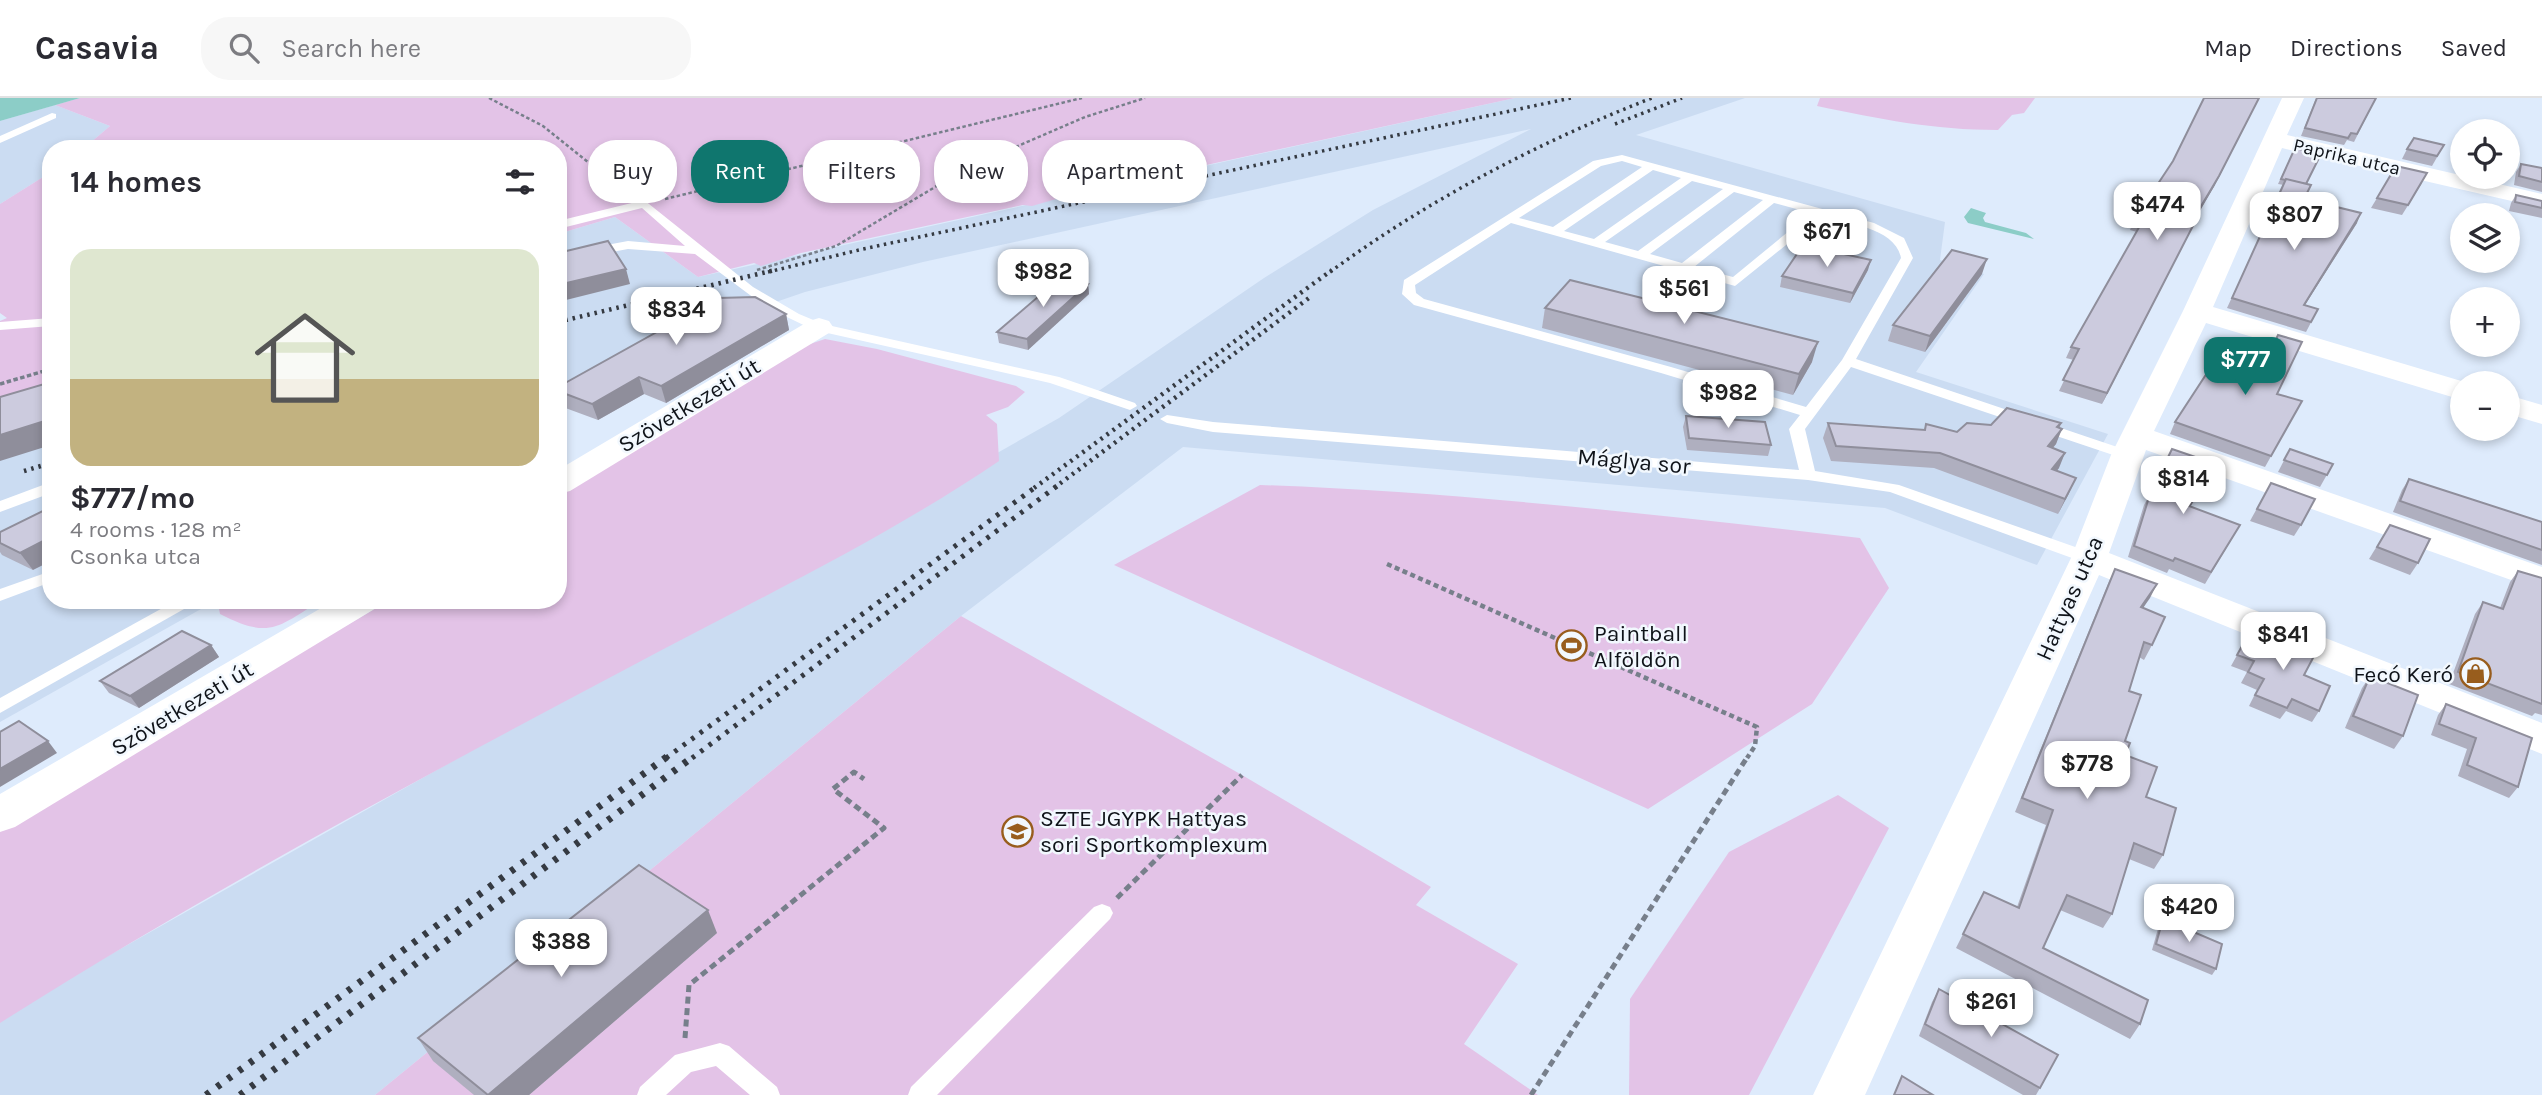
<!DOCTYPE html>
<html lang="en">
<head>
<meta charset="utf-8">
<style>
  body { margin:0; font-family:Karla,sans-serif; background:#f7f7f7; color:#2b2b33; height:100vh; display:flex; flex-direction:column; font-size:26px; white-space:nowrap }
  * { box-sizing:border-box; margin:0 }
  p { font-size:23px; color:#7c7c81 }
  .icon { flex:none; width:38px; height:38px; fill:none; stroke:currentColor; stroke-width:2; stroke-linecap:round; stroke-linejoin:round }
  .map { position:relative; flex:1; overflow:hidden }
  .drawer { position:absolute; left:42px; top:42px; width:525px; height:469px; display:flex; flex-direction:column; background:#fff; border-radius:28px; box-shadow:0 4px 10px #0003 }
  .drawer>* { flex:none }
  .banner { position:absolute; left:588px; top:42px; width:665px; height:63px; display:flex; gap:14px }
  .controls { position:absolute; left:2450px; top:21px; display:grid; gap:14px }
  .controls a { display:grid; place-items:center; width:70px; height:70px; border-radius:50%; background:#fff; box-shadow:0 4px 10px #0003; font-size:35px }
  .price { position:absolute; translate:-50% -60px; padding:0 16px; border-radius:14px; background:#fff; color:#222; font-size:23px; line-height:46px; filter:drop-shadow(0 2px 4px #0008) }
  .price::after { content:''; position:absolute; left:50%; top:42px; width:21px; height:16px; margin-left:-10px; background:inherit; clip-path:polygon(0 0,100% 0,50% 100%) }
  .price.selected { background:#0f766e; color:#fff }
  ul { padding:0; list-style:none }
  li { display:grid; align-content:center; gap:14px; height:371px; padding:0 28px }
  li+li { border-top:2px solid #e1e1e2 }
  li span { display:grid; place-items:center; height:217px; border-radius:21px; color:#555 }
  li>.icon { margin-inline-start:auto }
  span .icon { width:126px; height:126px; fill:#fffc; stroke-width:1 }
  li b { font-size:30px }
  h2 { display:flex; justify-content:space-between; align-items:center; height:84px; padding:0 28px; font-size:30px }
  .pill { padding:0 24px; border-radius:28px; background:#fff; box-shadow:0 4px 10px #0003; font-size:24px; line-height:63px }
  .pill.selected { background:#0f766e; color:#fff }
  header { display:flex; align-items:center; gap:42px; box-sizing:border-box; height:98px; padding:0 35px; background:#fff; border-bottom:2px solid #e1e1e2 }
  header strong { font-size:33px }
  nav { display:flex; gap:38px; margin-inline-start:auto; font-size:24px }
  .search { width:490px; height:63px; background:#f7f7f7; display:flex; align-items:center; gap:18px; box-sizing:border-box; padding:0 24px; border-radius:28px; color:#7c7c81; font-size:26px }
  .map>svg:first-child { display:block }
  .built { fill:#cbdcf2 }
  .green { fill:#e3c3e7 }
  .water { fill:#8ccdc7 }
  .lines { fill:none; stroke-linecap:round; stroke-linejoin:round }
  .path-far3 { stroke:#777f8b; stroke-width:2.5; stroke-dasharray:3.5 2.5; stroke-linecap:butt }
  .path-far2 { stroke:#777f8b; stroke-width:3.5; stroke-dasharray:4.5 2.5; stroke-linecap:butt }
  .path-far1 { stroke:#777f8b; stroke-width:4.5; stroke-dasharray:5 3.5; stroke-linecap:butt }
  .path { stroke:#777f8b; stroke-width:5; stroke-dasharray:7 4.5; stroke-linecap:butt }
  .lane { fill:#fff; fill-rule:evenodd }
  .street { fill:#fff; fill-rule:evenodd }
  .rail-far3 { stroke:#353a42; stroke-width:3.5; stroke-dasharray:2.5 4.5; stroke-linecap:butt }
  .rail-far2 { stroke:#353a42; stroke-width:4.5; stroke-dasharray:2.5 5; stroke-linecap:butt }
  .rail-far1 { stroke:#353a42; stroke-width:5; stroke-dasharray:3.5 7; stroke-linecap:butt }
  .rail { stroke:#353a42; stroke-width:7; stroke-dasharray:4.5 9; stroke-linecap:butt }
  .wall { fill:#afafbf }
  .shaded-wall { fill:#8f8e9b }
  .building { fill:#cccbde; stroke:#8f8e9b; stroke-width:2 }
  .labels { text-anchor:middle; stroke-width:5; stroke-linejoin:round; paint-order:stroke }
  .far-street-label { font-size:19px; fill:#0f1319; stroke:#f2f8fe }
  .street-label { font-size:23px; fill:#0f1319; stroke:#f2f8fe }
  .poi-label { font-size:23px; fill:#0f1319; stroke:#f2f8fe; text-anchor:start }
</style>
</head>
<body>
<header>
<strong>Casavia</strong>
<div class="search"><svg class="icon" aria-label="search" viewBox="0 0 24 24"><circle cx="10" cy="10" r="6"/><path d="M15 15l6 6"/></svg>Search here</div>
<nav><a>Map</a><a>Directions</a><a>Saved</a></nav>
</header>
<div class="map">
<svg width="2542" height="997" viewBox="0 0 2542 997">
  <rect width="100%" height="100%" fill="#deebfc"/>
  <g class="built">
    <polygon points="1515,0 1745,0 1636,37 1945,124 1940,162 1984,176 1916,274 2108,336 2037,467 1885,410 1183,349 961,518 375,997 0,997 0,919 1059,320 1264,180 1373,112 1531,31 923,164 805,194 669,241 558,307 558,136 615,119 698,179"/>
    <polygon points="55,7 110,28 83,51 51,51 51,74 0,106 0,23"/>
    <polygon points="51,285 51,502 217,502 0,624 0,302"/>
  </g>
  <g class="green">
    <polygon points="80,0 1515,0 1077,95 1032,108 1023,107 801,155 761,168 754,165 698,179 615,119 558,136 558,51 83,51 110,28 55,7"/>
    <path d="M1820,0H2035L2024,15L2012,17L1998,32C1933,32 1880,21 1817,8Z"/>
    <polygon points="51,74 51,285 0,302 0,223 7,220 0,215 0,106"/>
    <path d="M825,241L877,251L1016,288L1025,294L1008,309L986,317L997,326L999,363C881,443 751,504 626,571C415,683 202,797 0,925V730L390,502H558V398L798,250Z"/>
    <path d="M1260,387C1461,394 1660,417 1860,440L1889,490L1812,606L1648,711L1114,467Z"/>
    <path d="M225,502H322C277,529 271,542 220,516L218,506Z"/>
    <polygon points="961,518 1242,677 1431,789 1416,807 1518,866 1464,946 1538,997 375,997"/>
    <polygon points="1838,697 1889,730 1749,997 1629,997 1630,901 1729,754"/>
  </g>
  <g class="water">
    <polygon points="0,0 80,0 0,23"/>
    <polygon points="1971,110 1986,115 1983,120 1985,124 2026,135 2034,141 1968,125 1964,119"/>
  </g>
  <g class="lines">
    <g class="path-far3">
      <polyline points="489,0 543,28 623,92"/>
      <polyline points="665,101 1082,0"/>
      <polyline points="757,172 836,148 967,70 1085,19 1145,0"/>
    </g>
    <polyline class="path-far2" points="0,286 51,271"/>
    <polyline class="path-far1" points="1387,466 1757,629 1755,648 1747,660"/>
    <g class="path">
      <polyline points="1117,800 1242,677"/>
      <polyline points="685,940 689,887 884,730 833,691 854,674 864,681"/>
      <polyline points="1531,997 1748,658"/>
    </g>
    <g class="lane">
      <polygon points="52,15 56,16 56,20 0,45 0,38"/>
      <path d="M1622,57L1874,125L1904,140L1913,160L1856,261L2132,354L2135,357L2132,360H2122L1851,269L1805,331L1815,373L1899,387L2095,456L2097,460L2095,464H2083L1890,394L1808,382L1213,334L1167,325L1160,321L1167,317L1213,324L1799,372L1789,331L1800,317L1661,275L1414,207L1402,196L1404,182L1593,63ZM1622,63L1642,69L1553,129L1519,120L1601,68ZM1653,72L1681,80L1594,141L1564,133ZM1692,83L1723,91L1638,153L1605,144ZM1734,94L1763,102L1682,165L1650,156ZM1774,105L1811,115L1733,179L1694,169ZM1822,118C1846,125 1896,130 1901,160L1842,262L1806,309L1671,269L1424,201L1416,195L1415,187L1511,125L1735,188Z"/>
      <polygon points="644,102 753,189 799,216 823,226 1059,279 1135,305 1137,308 1130,312 1050,285 814,232 766,209 695,156 628,151 558,164 558,156 628,143 685,148 642,110 558,131 558,123"/>
      <polygon points="51,220 51,228 0,232 0,224"/>
      <polygon points="51,384 51,395 0,414 0,403"/>
      <polygon points="51,473 51,484 0,503 0,491"/>
      <polygon points="177,502 200,502 0,615 0,600"/>
      <polygon points="1102,806 1110,809 1113,815 1110,821 937,997 908,997 911,989 1094,809"/>
      <polygon points="720,945 729,948 777,989 780,997 750,997 716,968 691,974 666,997 637,997 640,989 675,957"/>
    </g>
    <g class="street">
      <polygon points="2282,0 2304,0 2287,37 2542,96 2542,110 2282,50 2213,209 2468,285 2462,285 2462,302 2206,225 2154,333 2542,469 2542,493 2146,352 2109,455 2542,625 2542,656 2099,477 1865,997 1813,997 2071,460 2111,357 2183,213"/>
      <polygon points="819,220 829,223 833,229 829,235 570,393 558,396 558,372 809,223"/>
      <polygon points="2508,297 2542,307 2542,326 2508,316"/>
      <polygon points="335,502 381,502 376,510 15,729 0,734 0,696"/>
    </g>
    <g class="rail-far3">
      <polyline points="1615,26 1682,0"/>
      <polyline points="768,174 863,151 1571,0"/>
      <path d="M1330,174C1428,102 1539,44 1652,0"/>
    </g>
    <g class="rail-far2">
      <polyline points="558,224 775,172"/>
      <polyline points="24,373 51,365"/>
      <polyline points="1034,390 1332,172"/>
      <polyline points="1054,390 1309,200"/>
    </g>
    <g class="rail-far1">
      <polyline points="666,660 1037,388"/>
      <polyline points="692,660 1057,388"/>
    </g>
    <g class="rail">
      <polyline points="206,997 668,658"/>
      <polyline points="240,997 694,658"/>
    </g>
  </g>
  <g class="wall">
    <polygon points="2316,0 2376,0 2354,44 2347,42 2344,47 2301,38"/>
    <polygon points="2444,47 2432,68 2402,61 2407,51"/>
    <polygon points="2295,50 2306,86 2304,101 2357,125 2305,207 2318,211 2306,234 2227,210 2284,87 2278,86"/>
    <polygon points="2521,66 2542,70 2542,94 2514,87 2516,74"/>
    <polygon points="2422,85 2402,117 2371,110 2377,100"/>
    <polygon points="2215,87 2195,120 2192,130 2102,306 2059,293 2074,262 2066,260 2071,249 2137,134 2130,132 2134,122"/>
    <polygon points="2516,97 2542,103 2542,120 2509,113 2511,105"/>
    <polygon points="1868,172 1850,205 1780,189 1782,178"/>
    <polygon points="1982,176 1925,254 1888,243 1893,227"/>
    <polygon points="1088,186 1089,196 1028,252 999,245 997,234"/>
    <polygon points="1545,210 1812,264 1793,297 1542,230"/>
    <polygon points="786,216 789,232 666,305 644,296 598,322 560,308 558,303 558,289"/>
    <polygon points="2278,237 2277,296 2302,303 2265,369 2170,336 2175,324 2267,259"/>
    <polygon points="1686,318 1771,347 1768,358 1687,352 1683,329"/>
    <polygon points="1828,325 1924,332 1926,326 1957,334 1991,327 2061,325 2056,346 2053,350 2059,370 2056,373 2069,395 2058,416 1934,370 1831,363 1823,340"/>
    <polygon points="2290,351 2333,366 2320,389 2278,374"/>
    <polygon points="2216,366 2210,378 2190,409 2233,439 2205,486 2169,471 2167,475 2128,459 2144,407 2150,396"/>
    <polygon points="2409,381 2542,424 2542,467 2393,414 2402,392"/>
    <polygon points="2271,385 2301,427 2294,438 2250,423"/>
    <polygon points="51,409 33,472 2,457 0,454 0,434"/>
    <polygon points="2390,427 2418,465 2410,477 2369,461"/>
    <polygon points="2115,471 2157,486 2143,510 2152,547 2144,562 2139,559 2129,593 2125,643 2125,657 2146,699 2163,757 2154,771 2129,761 2112,816 2103,830 2060,812 2043,850 2140,926 2130,941 1956,850 1984,794 2017,809 2046,727 2015,714 2108,486"/>
    <polygon points="2518,473 2542,480 2542,617 2535,615 2532,618 2449,586 2475,516 2483,504 2500,510 2510,484"/>
    <polygon points="2251,532 2304,577 2319,613 2312,624 2286,613 2280,621 2249,608 2257,592 2241,585 2247,574 2231,568"/>
    <polygon points="211,547 219,559 139,610 109,595 100,583"/>
    <polygon points="2370,578 2403,638 2394,651 2345,630 2362,590"/>
    <polygon points="2446,606 2518,689 2509,700 2458,678 2467,651 2431,637 2438,617"/>
    <polygon points="2163,821 2216,871 2212,877 2152,852 2159,827"/>
    <polygon points="717,835 529,997 474,997 433,963 418,940"/>
    <polygon points="1939,891 2040,990 2036,997 2023,997 1919,938 1932,904"/>
  </g>
  <g class="shaded-wall">
    <polygon points="2259,0 2215,87 2190,130 2194,120"/>
    <polygon points="2361,115 2357,125 2299,216 2304,207"/>
    <polygon points="2197,120 2192,130 2102,306 2107,295"/>
    <polygon points="1987,161 1982,176 1925,254 1930,238"/>
    <polygon points="1871,162 1868,172 1850,205 1853,195"/>
    <polygon points="626,171 630,186 558,204 558,187"/>
    <polygon points="1088,186 1089,196 1028,252 1027,241"/>
    <polygon points="786,216 789,232 666,305 661,288"/>
    <polygon points="1818,244 1812,264 1793,297 1799,276"/>
    <polygon points="639,279 644,296 598,322 592,306"/>
    <polygon points="51,321 51,347 0,363 0,337"/>
    <polygon points="2061,325 2055,339 2062,331 2056,346 2041,363 2057,329"/>
    <polygon points="2065,355 2059,370 2046,386 2052,371"/>
    <polygon points="2216,366 2210,378 2183,420 2189,408"/>
    <polygon points="2076,380 2069,395 2058,416 2065,401"/>
    <polygon points="51,439 51,463 33,472 20,455"/>
    <polygon points="2157,486 2150,500 2134,523 2141,509"/>
    <polygon points="211,547 219,559 139,610 130,598"/>
    <polygon points="48,643 57,655 0,689 0,671"/>
    <polygon points="708,812 717,835 529,997 488,997"/>
  </g>
  <g class="building">
    <polygon points="2204,0 2259,0 2219,78 2194,120 2197,120 2107,295 2063,282 2079,251 2071,249 2133,140 2142,124 2134,122 2173,63"/>
    <polygon points="2317,0 2376,0 2357,36 2351,35 2348,40 2305,30"/>
    <polygon points="2414,40 2444,47 2437,58 2407,51"/>
    <polygon points="2295,50 2321,56 2306,86 2281,81"/>
    <polygon points="2521,66 2542,70 2542,84 2519,78"/>
    <polygon points="2396,68 2427,75 2408,107 2377,100"/>
    <polygon points="2286,81 2311,87 2304,101 2361,115 2304,207 2318,211 2311,224 2232,200"/>
    <polygon points="2516,97 2542,103 2542,110 2515,104"/>
    <polygon points="608,143 626,171 558,187 558,155"/>
    <polygon points="1803,147 1871,162 1853,195 1782,178"/>
    <polygon points="1952,152 1987,161 1930,238 1893,227"/>
    <polygon points="1060,180 1088,186 1027,241 997,234"/>
    <polygon points="1570,182 1818,244 1799,276 1545,210"/>
    <polygon points="755,199 786,216 661,288 639,279 592,306 558,293 558,289 718,200"/>
    <polygon points="2278,237 2302,244 2277,296 2302,303 2271,358 2175,324 2226,246 2268,259"/>
    <polygon points="51,284 51,321 0,337 0,299"/>
    <polygon points="2007,310 2061,325 2057,329 2062,331 2048,348 2065,355 2052,371 2076,380 2065,401 1940,355 1836,348 1828,325 1925,332 1926,326 1957,334 1967,325 1991,327"/>
    <polygon points="1686,318 1765,324 1771,347 1689,340"/>
    <polygon points="2172,351 2216,366 2189,408 2240,427 2211,474 2175,460 2173,463 2134,448 2150,396"/>
    <polygon points="2290,351 2333,366 2327,377 2284,362"/>
    <polygon points="2409,381 2542,424 2542,452 2400,403"/>
    <polygon points="2271,385 2315,401 2301,427 2257,411"/>
    <polygon points="51,409 51,439 20,455 0,445 0,434"/>
    <polygon points="2390,427 2430,441 2418,465 2377,449"/>
    <polygon points="2115,471 2157,486 2141,509 2165,519 2152,547 2144,544 2129,593 2141,597 2125,643 2130,645 2125,657 2157,669 2146,699 2176,710 2163,757 2134,745 2112,816 2067,797 2043,850 2148,902 2140,926 1963,836 1984,794 2019,810 2053,712 2022,700"/>
    <polygon points="2518,473 2542,480 2542,606 2458,574 2483,504 2503,511"/>
    <polygon points="2251,532 2314,558 2304,577 2330,588 2319,613 2292,601 2287,610 2255,597 2264,581 2248,574 2254,563 2237,557"/>
    <polygon points="182,533 211,547 130,598 100,583"/>
    <polygon points="2370,578 2418,597 2403,638 2353,618"/>
    <polygon points="2446,606 2532,640 2518,689 2467,667 2476,640 2439,626"/>
    <polygon points="19,623 48,643 0,671 0,634"/>
    <polygon points="639,767 708,812 488,997 418,940"/>
    <polygon points="2163,821 2222,846 2216,871 2156,846"/>
    <polygon points="1939,891 2058,957 2040,990 1925,926"/>
    <polygon points="1902,978 1933,997 1894,997"/>
  </g>
  <defs>
    <symbol id="stadium-ring" viewBox="-11 -11 22 22"><circle r="9.5" fill="#f2f8fe" stroke="#985d1d" stroke-width="1.5"/><path d="M0-5a6.5 5 0 1 0 0 10a6.5 5 0 1 0 0-10ZM-3.5-1.8h7v3.6h-7Z" fill="#985d1d"/></symbol>
    <symbol id="shop-ring" viewBox="-11 -11 22 22"><circle r="9.5" fill="#f2f8fe" stroke="#985d1d" stroke-width="1.5"/><path d="M-5-2.5h2.3a2.7 3.5 0 0 1 5.4 0H5L5.5 6h-11ZM-1.5-2.5h3a1.5 2.3 0 0 0-3 0Z" fill="#985d1d"/></symbol>
    <symbol id="university-ring" viewBox="-11 -11 22 22"><circle r="9.5" fill="#f2f8fe" stroke="#985d1d" stroke-width="1.5"/><path d="M0-5L7-2L0 1L-7-2ZM-4 1L0 2.5L4 1V4Q0 6-4 4Z" fill="#985d1d"/></symbol>
  </defs>
  <g fill-rule="evenodd">
    <use href="#stadium-ring" x="1554" y="530" width="35" height="35"/>
    <use href="#shop-ring" x="2458" y="558" width="35" height="35"/>
    <use href="#university-ring" x="1000" y="716" width="35" height="35"/>
  </g>
  <g class="labels">
    <g class="far-street-label">
      <text transform="translate(2347 58) rotate(13)" y="7">Paprika utca</text>
    </g>
    <g class="street-label">
      <text transform="translate(689 307) rotate(-31)" y="8">Szövetkezeti út</text>
      <text transform="translate(1634 363) rotate(5)" y="8">Máglya sor</text>
      <text transform="translate(2069 500) rotate(-66)" y="8">Hattyas utca</text>
      <text transform="translate(182 610) rotate(-31)" y="8">Szövetkezeti út</text>
    </g>
    <g class="poi-label">
      <text x="1594" y="543">Paintball<tspan x="1594" dy="26">Alföldön</tspan></text>
      <text x="2453" y="584" text-anchor="end">Fecó Keró</text>
      <text x="1040" y="728">SZTE JGYPK Hattyas<tspan x="1040" dy="26">sori Sportkomplexum</tspan></text>
    </g>
  </g>
</svg>
<div class="controls">
<a><svg class="icon" aria-label="locate" viewBox="0 0 24 24"><circle cx="12" cy="12" r="6"/><path d="M12 2v4M12 18v4M2 12h4M18 12h4"/></svg></a>
<a><svg class="icon" aria-label="layers" viewBox="0 0 24 24"><path d="M12 4l9 5-9 5-9-5zM3 14l9 5 9-5"/></svg></a>
<a>+</a>
<a>−</a>
</div>
<b class="price" style="left:2157px;top:144px">$474</b>
<b class="price" style="left:2294px;top:154px">$807</b>
<b class="price" style="left:1827px;top:171px">$671</b>
<b class="price" style="left:1043px;top:211px">$982</b>
<b class="price" style="left:1684px;top:228px">$561</b>
<b class="price" style="left:676px;top:249px">$834</b>
<b class="price selected" style="left:2245px;top:299px">$777</b>
<b class="price" style="left:1728px;top:332px">$982</b>
<b class="price" style="left:2183px;top:418px">$814</b>
<b class="price" style="left:2283px;top:574px">$841</b>
<b class="price" style="left:2087px;top:703px">$778</b>
<b class="price" style="left:2189px;top:846px">$420</b>
<b class="price" style="left:561px;top:881px">$388</b>
<b class="price" style="left:1991px;top:941px">$261</b>
<div class="banner">
<a class="pill">Buy</a>
<a class="pill selected">Rent</a>
<a class="pill">Filters</a>
<a class="pill">New</a>
<a class="pill">Apartment</a>
</div>
<section class="drawer">
<h2>14 homes<svg class="icon" aria-label="filters" viewBox="0 0 24 24"><path d="M4 7h16M4 17h16"/><circle cx="9" cy="7" r="2"/><circle cx="15" cy="17" r="2"/></svg></h2>
<ul>
<li><span style="background:linear-gradient(#dfe7d0 60%,#c2b280 0)"><svg class="icon" aria-label="home" viewBox="0 0 24 24"><path d="M3 11l9-7 9 7M6 9v11h12V9"/></svg></span><div><b>$777/mo</b><p>4 rooms · 128 m²</p><p>Csonka utca</p></div></li>
</ul>
</section>
</div>
</body>
</html>
